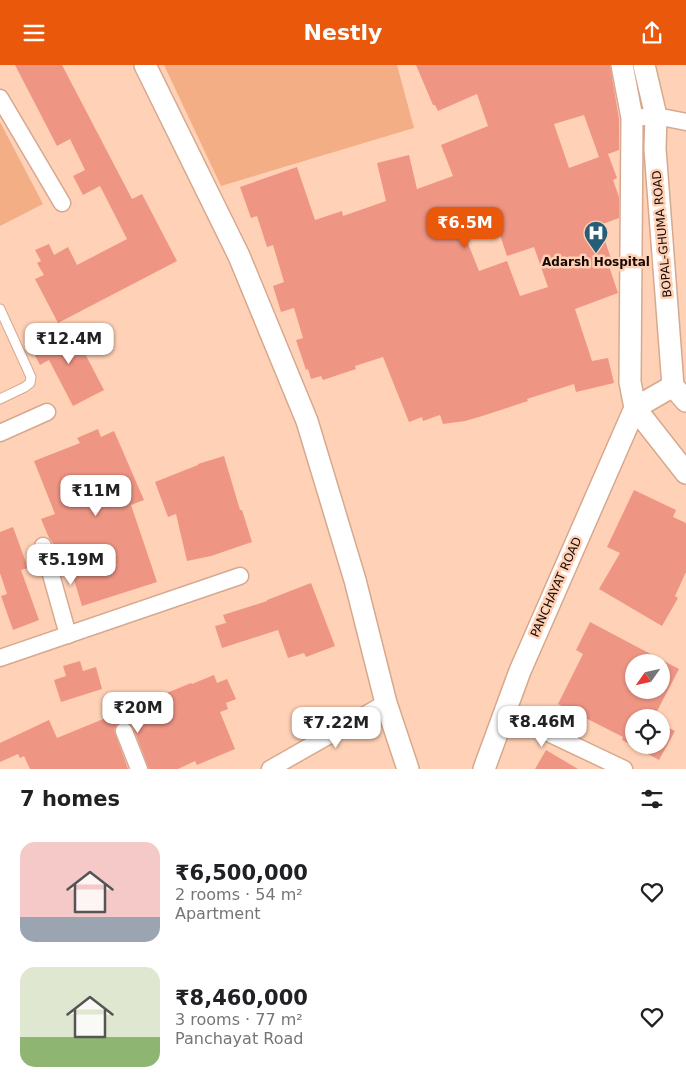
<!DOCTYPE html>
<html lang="en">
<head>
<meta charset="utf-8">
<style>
  body { margin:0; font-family:"DejaVu Sans",sans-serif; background:#f6f6f6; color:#202124; height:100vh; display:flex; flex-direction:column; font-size:19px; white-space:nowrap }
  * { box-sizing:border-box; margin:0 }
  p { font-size:16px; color:#757577 }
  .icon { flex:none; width:28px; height:28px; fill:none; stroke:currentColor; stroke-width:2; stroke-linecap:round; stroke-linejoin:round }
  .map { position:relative; height:704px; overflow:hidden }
  .sheet { display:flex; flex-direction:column; background:#fff; flex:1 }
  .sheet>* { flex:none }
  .needle { width:32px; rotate:236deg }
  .controls { position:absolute; left:625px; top:589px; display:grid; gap:10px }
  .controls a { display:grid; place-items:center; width:45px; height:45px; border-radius:50%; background:#fff; box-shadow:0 1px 4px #0004; font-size:25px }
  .price { position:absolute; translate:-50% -42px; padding:0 11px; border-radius:10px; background:#fff; color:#222; font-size:16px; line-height:32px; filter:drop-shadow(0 1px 2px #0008) }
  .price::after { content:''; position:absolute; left:50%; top:30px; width:15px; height:11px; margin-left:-8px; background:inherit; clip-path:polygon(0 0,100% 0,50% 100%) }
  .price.current { background:#ea580c; color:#fff }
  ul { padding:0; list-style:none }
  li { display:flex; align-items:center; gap:15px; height:125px; padding:0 20px }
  li span { display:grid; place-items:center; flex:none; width:140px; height:100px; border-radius:15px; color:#555 }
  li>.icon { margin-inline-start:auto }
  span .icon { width:60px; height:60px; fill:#fffc; stroke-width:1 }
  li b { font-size:21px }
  h2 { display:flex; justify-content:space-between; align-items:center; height:60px; padding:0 20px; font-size:21px }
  header { display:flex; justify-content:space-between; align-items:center; height:65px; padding:0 20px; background:#ea580c; color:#fff; font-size:22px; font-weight:800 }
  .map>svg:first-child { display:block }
  .green { fill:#f3ae86 }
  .building { fill:#ef9584; fill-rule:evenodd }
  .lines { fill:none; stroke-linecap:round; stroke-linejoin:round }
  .service-casing { stroke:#d6a98f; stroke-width:11 }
  .minor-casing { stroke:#d6a98f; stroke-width:19 }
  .tertiary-casing { stroke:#d6a98f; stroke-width:24 }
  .service { stroke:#fff; stroke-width:9 }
  .minor { stroke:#fff; stroke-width:16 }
  .tertiary { stroke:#fff; stroke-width:21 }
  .labels { text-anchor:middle; stroke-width:5; stroke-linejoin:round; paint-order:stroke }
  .street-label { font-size:12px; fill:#160802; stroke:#ffd1b6 }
  .poi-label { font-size:12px; font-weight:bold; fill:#160802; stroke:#ffd1b6 }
</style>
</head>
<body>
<header><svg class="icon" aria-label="menu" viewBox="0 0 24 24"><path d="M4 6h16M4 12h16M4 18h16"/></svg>Nestly<svg class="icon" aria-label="share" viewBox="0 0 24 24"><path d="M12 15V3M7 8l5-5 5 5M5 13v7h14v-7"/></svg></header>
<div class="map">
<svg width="686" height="704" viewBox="0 0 686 704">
  <rect width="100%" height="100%" fill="#ffd1b6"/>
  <g class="green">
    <polygon points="164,0 397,0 414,63 221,121"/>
    <polygon points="0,57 43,139 0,161"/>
  </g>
  <g class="building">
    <polygon points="15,0 62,0 132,134 142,129 177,196 58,258 35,214 44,210 37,198 41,196 35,185 49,179 54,190 68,182 77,200 127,174 100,121 83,130 73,111 85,105 70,74 57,81"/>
    <path d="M416,0H610L619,54V85L608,89L617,113L613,115L619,132V153L600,160L611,194L607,195L618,228L575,244L592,296L608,293L614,318L576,327L574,319L527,334L528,336L479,352L465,356L443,359L440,350L423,356L422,352L409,357L383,292L355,301L356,304L323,315L321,311L311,314L308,304L306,305L296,275L303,273L294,243L281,247L273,221L284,217L273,180L267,182L257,151L251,153L240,122L297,102L315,155L342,146L343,151L386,136L377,98L409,90L417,124L453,111L441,80L488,61L477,29L438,46L435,40H433ZM584,50L599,92L569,103L554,59ZM495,155L507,191L534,182L548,222L520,231L507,196L479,206L463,166Z"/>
    <polygon points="70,260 104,325 73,341 49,295 40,300 30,281"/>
    <polygon points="98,364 101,372 114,366 144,435 131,440 157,517 82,541 66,488 56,492 53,478 49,473 41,454 55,449 34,396 80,378 77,373"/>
    <polygon points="224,391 240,445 242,445 252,477 211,491 187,496 176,449 168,452 155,417 198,400 198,399"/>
    <polygon points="634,425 676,445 673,452 686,458 686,507 675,531 678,533 662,561 599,524 620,488 607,482"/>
    <polygon points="13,462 28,503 21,505 39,555 13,565 1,531 7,529 0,508 0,467"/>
    <polygon points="311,518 335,581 306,592 304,588 288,593 278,565 222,583 215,561 226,558 223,550 267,536 267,535"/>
    <path d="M590,557L679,604L654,652H634V680H661V659L675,666L659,695L622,675L623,672L558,639L583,589L576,585ZM634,598H661V625H634Z"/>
    <polygon points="80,596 83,606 96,602 102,624 61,637 54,615 66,611 63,601"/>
    <polygon points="214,610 217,618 227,614 236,634 226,638 228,644 220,647 235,684 197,700 195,696 178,704 149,704 133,662 130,658 125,656 117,659 114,665 128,704 30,704 24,691 20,693 18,689 0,697 0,678 49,655 57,673 191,618 192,619"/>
    <polygon points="546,685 578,704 535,704"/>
  </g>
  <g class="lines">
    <defs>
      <polyline id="service" points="0,244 31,312 30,318 25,322 0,334"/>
      <g id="minor">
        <polyline points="0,33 62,138"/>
        <polyline points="632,53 656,51 686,57"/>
        <polyline points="0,368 47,347"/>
        <polyline points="43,481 68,570"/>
        <polyline points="0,593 240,511"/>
        <polyline points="504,647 624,704"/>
        <polyline points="124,666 139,704"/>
        <polyline points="270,704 386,638"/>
      </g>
      <g id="tertiary">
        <polyline points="145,0 239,191 307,356 355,515 386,638 408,704"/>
        <polyline points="622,0 632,53 630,317 635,343 686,408"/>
        <polyline points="644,0 656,51 655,84 673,321 686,336"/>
        <polyline points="484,704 520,606 635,343 673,321"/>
      </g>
    </defs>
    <use href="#service" class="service-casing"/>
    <use href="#minor" class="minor-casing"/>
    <use href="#tertiary" class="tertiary-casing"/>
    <use href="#service" class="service"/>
    <use href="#minor" class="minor"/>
    <use href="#tertiary" class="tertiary"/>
  </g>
  <defs>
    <symbol id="hospital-pin" viewBox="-11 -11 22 30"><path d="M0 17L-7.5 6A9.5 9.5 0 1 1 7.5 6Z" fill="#265e78" stroke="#ffd1b6"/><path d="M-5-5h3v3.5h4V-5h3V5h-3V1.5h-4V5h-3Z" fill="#fff"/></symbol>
  </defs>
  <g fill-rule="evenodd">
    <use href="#hospital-pin" x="582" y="154" width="28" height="38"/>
  </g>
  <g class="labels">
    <g class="street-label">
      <text transform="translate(662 169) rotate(-95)" y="4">BOPAL-GHUMA ROAD</text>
      <text transform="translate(556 522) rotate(-66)" y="4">PANCHAYAT ROAD</text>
    </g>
    <g class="poi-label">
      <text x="596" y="201">Adarsh Hospital</text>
    </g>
  </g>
</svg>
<div class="controls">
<a><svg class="needle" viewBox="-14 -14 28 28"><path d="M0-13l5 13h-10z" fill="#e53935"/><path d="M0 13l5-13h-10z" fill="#757577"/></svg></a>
<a><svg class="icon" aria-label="locate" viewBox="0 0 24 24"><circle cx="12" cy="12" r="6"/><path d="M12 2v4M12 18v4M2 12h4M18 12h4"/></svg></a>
</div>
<b class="price current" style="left:465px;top:184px">₹6.5M</b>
<b class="price" style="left:69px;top:300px">₹12.4M</b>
<b class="price" style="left:96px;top:452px">₹11M</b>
<b class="price" style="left:71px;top:521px">₹5.19M</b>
<b class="price" style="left:138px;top:669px">₹20M</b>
<b class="price" style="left:542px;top:683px">₹8.46M</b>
<b class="price" style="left:336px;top:684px">₹7.22M</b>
</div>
<section class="sheet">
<h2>7 homes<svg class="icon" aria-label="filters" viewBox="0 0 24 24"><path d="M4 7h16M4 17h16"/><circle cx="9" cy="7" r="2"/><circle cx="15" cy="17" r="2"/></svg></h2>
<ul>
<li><span style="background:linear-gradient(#f6c9c9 75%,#9aa5b1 0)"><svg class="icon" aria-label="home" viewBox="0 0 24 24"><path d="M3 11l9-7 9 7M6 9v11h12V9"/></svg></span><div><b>₹6,500,000</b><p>2 rooms · 54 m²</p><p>Apartment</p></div><svg class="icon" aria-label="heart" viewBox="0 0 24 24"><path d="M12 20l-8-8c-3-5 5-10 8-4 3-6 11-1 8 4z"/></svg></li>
<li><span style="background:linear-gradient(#dfe7d0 70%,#8fb573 0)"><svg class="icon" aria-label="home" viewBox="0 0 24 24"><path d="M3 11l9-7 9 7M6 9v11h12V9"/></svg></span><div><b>₹8,460,000</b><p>3 rooms · 77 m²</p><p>Panchayat Road</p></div><svg class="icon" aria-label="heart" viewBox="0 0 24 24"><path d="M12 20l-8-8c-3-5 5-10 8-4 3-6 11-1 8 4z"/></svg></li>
</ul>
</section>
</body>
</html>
